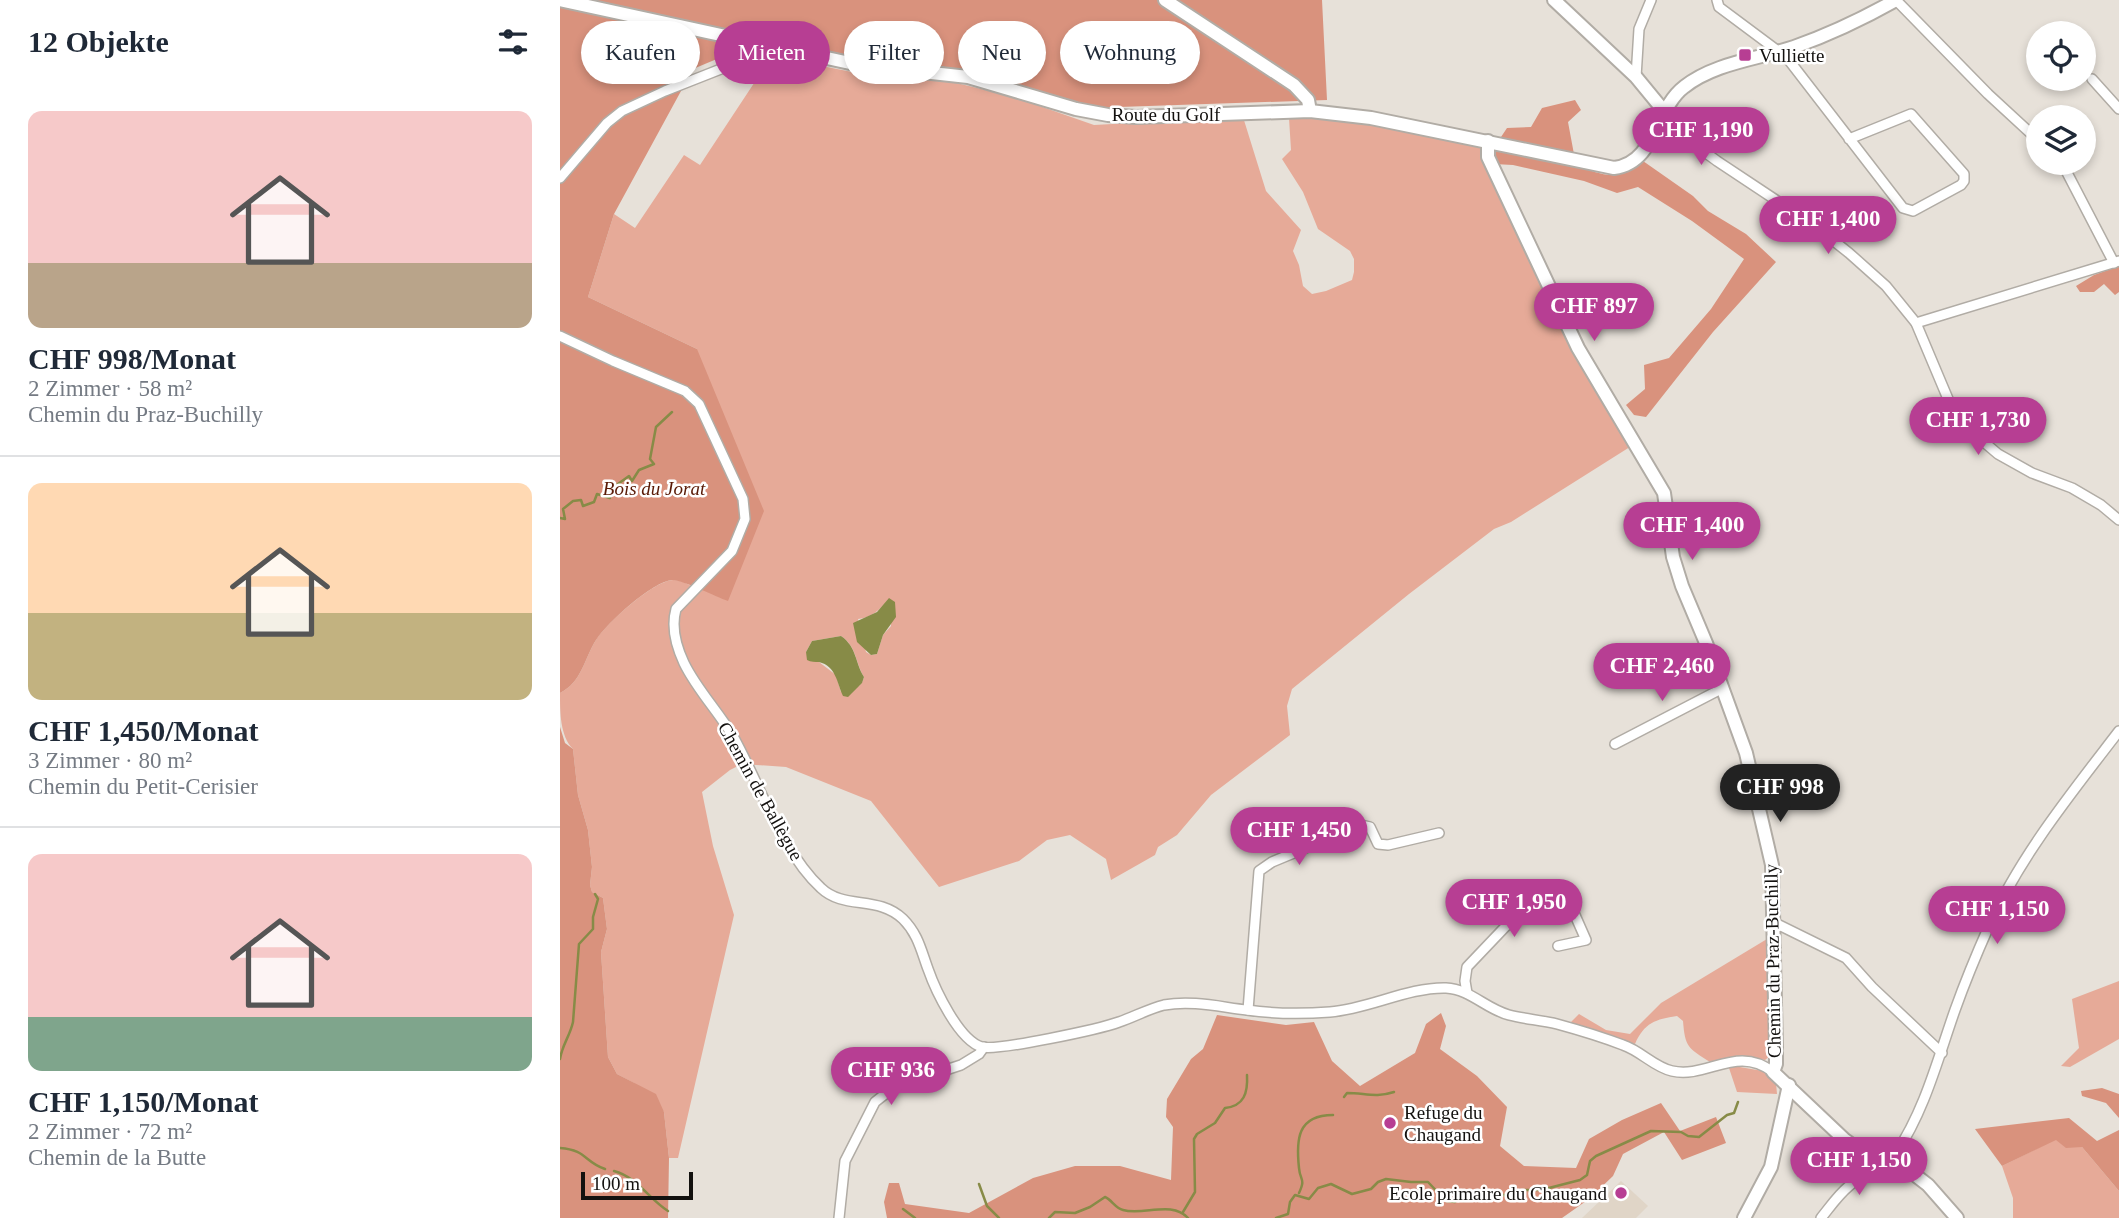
<!DOCTYPE html>
<html lang="de">
<head>
<meta charset="utf-8">
<style>
  body { margin:0; font-family:"Times New Roman",serif; background:#f2f2f3; color:#1f2937; height:100vh; display:flex; flex-direction:column; font-size:26px; white-space:nowrap }
  * { box-sizing:border-box; margin:0 }
  p { font-size:23px; color:#747a83 }
  .icon { flex:none; width:38px; height:38px; fill:none; stroke:currentColor; stroke-width:2; stroke-linecap:round; stroke-linejoin:round }
  .map { position:relative; flex:1; overflow:hidden }
  .drawer { display:flex; flex-direction:column; background:#fff; width:560px }
  .drawer>* { flex:none }
  .top-card { position:absolute; left:21px; top:21px; width:665px; height:63px; display:flex; gap:14px }
  .buttons { position:absolute; left:1466px; top:21px; display:grid; gap:14px }
  .buttons a { display:grid; place-items:center; width:70px; height:70px; border-radius:50%; background:#fff; box-shadow:0 4px 10px #0003; font-size:35px }
  .scale { position:absolute; left:21px; bottom:18px; width:112px; box-sizing:border-box; padding-left:7px; border:4px solid #13110f; border-top:0; font-size:19px; line-height:24px; white-space:nowrap; color:#13110f; -webkit-text-stroke:5px #fff; paint-order:stroke }
  .price { position:absolute; translate:-50% -60px; padding:0 16px; border-radius:24px; background:#b73e93; color:#fff; font-size:23px; line-height:46px; filter:drop-shadow(0 2px 4px #0008) }
  .price::after { content:''; position:absolute; left:50%; top:42px; width:21px; height:16px; margin-left:-10px; background:inherit; clip-path:polygon(0 0,100% 0,50% 100%) }
  .price.on { background:#222; color:#fff }
  ul { padding:0; list-style:none }
  li { display:grid; align-content:center; gap:14px; height:371px; padding:0 28px }
  li+li { border-top:2px solid #e0e1e3 }
  li span { display:grid; place-items:center; height:217px; border-radius:14px; color:#555 }
  li>.icon { margin-inline-start:auto }
  span .icon { width:126px; height:126px; fill:#fffc; stroke-width:1 }
  li b { font-size:30px }
  h2 { display:flex; justify-content:space-between; align-items:center; height:84px; padding:0 28px; font-size:30px }
  .chip { padding:0 24px; border-radius:32px; background:#fff; box-shadow:0 4px 10px #0003; font-size:24px; line-height:63px }
  .chip.on { background:#b73e93; color:#fff }
  main { display:flex; flex:1; min-height:0 }
  .map>svg:first-child { display:block }
  .built { fill:#e0d5c7 }
  .green { fill:#e6aa98; fill-rule:evenodd }
  .forest { fill:#d9927d }
  .water { fill:#878b47 }
  .lines { fill:none; stroke-linecap:round; stroke-linejoin:round }
  .stream { stroke:#878b47; stroke-width:2.5 }
  .street-casing { stroke:#b1aca5; stroke-width:12 }
  .secondary-casing { stroke:#b1aca5; stroke-width:16 }
  .street { stroke:#fff; stroke-width:9 }
  .secondary { stroke:#fff; stroke-width:12 }
  .poi-dot { fill:#b73e93; stroke:#fff; stroke-width:2.5 }
  .labels { text-anchor:middle; stroke-width:5; stroke-linejoin:round; paint-order:stroke }
  .poi-label { font-size:19px; fill:#13110f; stroke:#fff; text-anchor:start }
  .street-label { font-size:19px; fill:#13110f; stroke:#fff }
  .park-label { font-size:19px; font-style:italic; fill:#591a06; stroke:#fff }
</style>
</head>
<body>
<main>
<section class="drawer">
<h2>12 Objekte<svg class="icon" aria-label="filters" viewBox="0 0 24 24"><path d="M4 7h16M4 17h16"/><circle cx="9" cy="7" r="2"/><circle cx="15" cy="17" r="2"/></svg></h2>
<ul>
<li><span style="background:linear-gradient(#f6c9c9 70%,#b9a48a 0)"><svg class="icon" aria-label="home" viewBox="0 0 24 24"><path d="M3 11l9-7 9 7M6 9v11h12V9"/></svg></span><div><b>CHF 998/Monat</b><p>2 Zimmer · 58 m²</p><p>Chemin du Praz-Buchilly</p></div></li>
<li><span style="background:linear-gradient(#ffd9b3 60%,#c2b280 0)"><svg class="icon" aria-label="home" viewBox="0 0 24 24"><path d="M3 11l9-7 9 7M6 9v11h12V9"/></svg></span><div><b>CHF 1,450/Monat</b><p>3 Zimmer · 80 m²</p><p>Chemin du Petit-Cerisier</p></div></li>
<li><span style="background:linear-gradient(#f6c9c9 75%,#7fa58c 0)"><svg class="icon" aria-label="home" viewBox="0 0 24 24"><path d="M3 11l9-7 9 7M6 9v11h12V9"/></svg></span><div><b>CHF 1,150/Monat</b><p>2 Zimmer · 72 m²</p><p>Chemin de la Butte</p></div></li>
</ul>
</section>
<div class="map">
<svg width="1559" height="1218" viewBox="0 0 1559 1218">
  <rect width="100%" height="100%" fill="#e7e1d9"/>
  <polygon class="built" points="1061,1181 1088,1206 1076,1218 1022,1218"/>
  <g class="green">
    <path d="M212,56L317,77H372L454,97L534,125L683,117L706,191L741,230L733,251L739,265L743,286L752,294L766,291L792,280L794,272V259L790,251L758,229L743,192L722,159L731,150L729,118L767,116L924,148L1073,445L951,522L934,529L849,594L732,689L727,706L730,735L651,795L617,835L598,847L595,855L551,880L546,859L510,835L487,840L459,861L379,887L311,801L226,767L182,764L170,770L142,792L153,846L174,915L118,1158H109L104,1112L74,1083L57,1074L48,1057L41,952L47,929L43,898L32,892L30,885L32,867L28,830L18,795L13,749C0,736 0,712 0,693C22,682 24,659 36,640C47,623 93,581 113,580C122,580 130,585 138,590L137,349L28,297L54,214L75,228L124,155L140,165ZM329,599L331,626L323,635L317,654L311,655L306,652L298,619C312,618 320,609 329,599ZM281,636C297,647 295,662 304,677C301,689 291,690 281,692L276,675L246,652L252,641Z"/>
    <path d="M1207,939L1210,1056L1205,1060L1189,1057L1150,1062C1128,1048 1125,1047 1123,1021L1117,1016C1096,1019 1084,1023 1075,1044L1010,1023L1019,1014L1046,1030L1070,1034L1101,1003Z"/>
    <polygon points="1559,981 1559,1039 1510,1067 1501,1066 1519,1048 1512,999"/>
    <polygon points="1168,1065 1203,1071 1216,1083 1217,1094 1177,1092"/>
    <polygon points="1496,1139 1522,1147 1559,1191 1559,1218 1453,1218 1453,1198 1442,1166"/>
  </g>
  <g class="forest">
    <path d="M0,0H762L767,100L530,108L458,84L376,65L319,64L202,40L133,69L54,214L28,297L137,349L204,511L168,601C156,597 123,580 112,580C93,581 47,623 36,640C24,659 22,682 0,693Z"/>
    <path d="M1015,100L1021,110L1008,122L1016,165C1046,176 1055,182 1083,161L1133,196L1148,211L1186,234L1216,262L1153,332L1086,417L1074,415L1066,405L1085,389L1084,365L1109,358L1151,309L1184,259L1132,221L1078,187L1057,193L1024,181L953,165L934,164L933,149L947,128L971,127L982,108Z"/>
    <polygon points="1559,266 1559,292 1555,295 1544,284 1534,292 1520,292 1516,286 1534,275"/>
    <polygon points="0,727 5,743 13,749 18,795 28,830 32,867 30,885 32,892 43,898 47,929 41,952 48,1057 57,1074 96,1094 104,1112 109,1158 108,1218 0,1218"/>
    <polygon points="881,1013 886,1026 880,1049 917,1076 947,1107 940,1146 964,1166 1016,1168 1029,1139 1062,1120 1101,1103 1120,1131 1156,1117 1166,1143 1122,1160 1104,1132 1063,1154 1053,1176 1029,1199 1002,1218 327,1218 324,1202 329,1183 339,1183 345,1204 409,1213 473,1178 515,1166 560,1166 611,1180 613,1127 606,1117 607,1099 631,1059 643,1049 657,1015 726,1025 754,1022 772,1061 800,1086 855,1053 866,1024"/>
    <polygon points="1542,1088 1559,1094 1559,1118 1546,1103 1522,1096 1521,1091"/>
    <polygon points="1509,1118 1537,1141 1559,1130 1559,1191 1522,1147 1506,1148 1496,1140 1442,1166 1415,1129"/>
  </g>
  <g class="water">
    <polygon points="329,598 335,602 336,617 323,635 317,654 311,655 297,642 293,623 317,612"/>
    <path d="M281,636C297,647 295,663 304,677L302,683L288,697L283,696C277,683 276,666 259,662C255,662 251,662 247,660L246,652L252,641Z"/>
  </g>
  <g class="lines">
    <g class="stream">
      <polyline points="0,518 5,519 3,509 13,501 21,500 23,506 34,502 37,494 50,498 51,489 69,476 72,481 79,470 94,464 90,459 96,427 112,412"/>
      <path d="M0,1059C2,1045 10,1036 13,1022L19,944L33,929V917L38,899L35,894"/>
      <path d="M784,1097L787,1093C805,1093 816,1098 834,1092"/>
      <path d="M0,1148C27,1150 24,1162 45,1169"/>
      <path d="M54,1171C77,1177 89,1199 108,1211"/>
      <polyline points="419,1184 427,1206 439,1218"/>
      <path d="M739,1193C746,1178 740,1181 739,1168C736,1140 737,1115 773,1115"/>
      <polyline points="903,1201 928,1199 964,1190 981,1190 1020,1180 1027,1175 1030,1161 1036,1156 1091,1131 1121,1132 1128,1136 1139,1137 1167,1115 1174,1113 1178,1102"/>
      <polyline points="343,1209 355,1218"/>
      <path d="M623,1212L635,1192L634,1139L637,1134L655,1123L665,1108C684,1106 688,1093 687,1075"/>
      <path d="M489,1218L495,1212L515,1213L530,1207L545,1197C552,1200 555,1208 563,1210C583,1216 612,1200 628,1218"/>
      <polyline points="716,1218 728,1214 730,1202 735,1195 749,1199 758,1188 771,1184 792,1194 811,1189 818,1182 826,1179 851,1182 868,1182 886,1201 895,1202"/>
    </g>
    <defs>
      <g id="street">
        <polyline points="1157,0 1159,7 1218,51"/>
        <polyline points="1336,0 1428,94 1479,141"/>
        <polyline points="1221,50 1343,208 1353,211 1401,185 1404,181 1404,174 1351,114 1289,139"/>
        <polyline points="1076,77 1079,29 1091,0"/>
        <polyline points="1532,79 1559,109"/>
        <polyline points="1104,111 1112,128 1157,161 1255,226 1289,253 1326,286 1356,323 1391,406 1405,426 1438,454 1472,473 1512,488 1541,505 1559,520"/>
        <polyline points="1502,163 1554,263"/>
        <polyline points="0,178 47,123 62,111 105,91 199,54 206,45"/>
        <polyline points="1356,323 1559,261"/>
        <path d="M0,336L53,361L125,391L139,404L183,499L185,519L172,551L116,609C111,627 116,646 124,663C137,690 159,712 174,738C199,783 223,854 261,888C284,910 318,895 343,919C358,934 361,950 368,969C375,989 399,1041 422,1047C438,1051 540,1029 559,1022C574,1017 588,1009 604,1005C632,1000 660,1007 687,1010C715,1014 742,1014 770,1012C809,1009 848,987 886,988C910,989 926,1009 949,1015C964,1019 981,1020 997,1024C1019,1030 1042,1037 1063,1045C1081,1051 1094,1067 1112,1071C1147,1079 1177,1044 1213,1072"/>
        <polyline points="1055,744 1163,688"/>
        <polyline points="1215,923 1286,958 1312,987 1382,1053"/>
        <polyline points="907,993 905,981 907,967 946,926 962,917 1011,906 1026,940 998,946"/>
        <polyline points="688,1010 699,871 712,862 801,825 810,827 818,844 828,845 879,833"/>
        <polyline points="279,1218 285,1161 315,1102 334,1087 401,1065 419,1054 424,1047"/>
        <path d="M1261,1218C1270,1207 1278,1195 1289,1186C1303,1172 1325,1169 1336,1153C1365,1110 1378,1058 1395,1010C1405,982 1417,953 1429,926C1460,856 1513,791 1559,731"/>
      </g>
      <g id="secondary">
        <path d="M0,0L299,65L408,77L516,109L548,115L576,117L750,111L811,118L1054,168C1096,163 1095,109 1124,87C1154,63 1198,59 1234,47C1268,35 1304,18 1336,0"/>
        <polyline points="605,0 734,85 748,100 750,111"/>
        <polyline points="994,0 1076,77 1104,111"/>
        <polyline points="928,141 928,157 1018,348 1104,493 1113,557 1122,586 1146,643 1186,753 1212,865 1216,1048 1216,1064 1213,1072 1285,1140 1313,1160 1346,1168 1368,1185 1397,1218"/>
        <polyline points="1184,1218 1211,1167 1229,1085"/>
      </g>
    </defs>
    <use href="#street" class="street-casing"/>
    <use href="#secondary" class="secondary-casing"/>
    <use href="#street" class="street"/>
    <use href="#secondary" class="secondary"/>
  </g>
  <g class="poi-dot">
    <rect x="1178" y="48" width="14" height="14" rx="3.5"/>
    <circle cx="830" cy="1123" r="7"/>
    <circle cx="1061" cy="1193" r="7"/>
  </g>
  <g class="labels">
    <g class="poi-label">
      <text x="1199" y="62">Vulliette</text>
      <text x="844" y="1119">Refuge du<tspan x="844" dy="22">Chaugand</tspan></text>
      <text x="1047" y="1200" text-anchor="end">Ecole primaire du Chaugand</text>
    </g>
    <g class="street-label">
      <text x="606" y="121">Route du Golf</text>
      <text transform="translate(201 791) rotate(61)" y="7">Chemin de Ballègue</text>
      <text transform="translate(1212 961) rotate(-91)" y="7">Chemin du Praz-Buchilly</text>
    </g>
    <g class="park-label">
      <text x="94" y="495">Bois du Jorat</text>
    </g>
  </g>
</svg>
<div class="buttons">
<a><svg class="icon" aria-label="locate" viewBox="0 0 24 24"><circle cx="12" cy="12" r="6"/><path d="M12 2v4M12 18v4M2 12h4M18 12h4"/></svg></a>
<a><svg class="icon" aria-label="layers" viewBox="0 0 24 24"><path d="M12 4l9 5-9 5-9-5zM3 14l9 5 9-5"/></svg></a>
</div>
<div class="scale">100 m</div>
<b class="price" style="left:1141px;top:167px">CHF 1,190</b>
<b class="price" style="left:1268px;top:256px">CHF 1,400</b>
<b class="price" style="left:1034px;top:343px">CHF 897</b>
<b class="price" style="left:1418px;top:457px">CHF 1,730</b>
<b class="price" style="left:1132px;top:562px">CHF 1,400</b>
<b class="price" style="left:1102px;top:703px">CHF 2,460</b>
<b class="price on" style="left:1220px;top:824px">CHF 998</b>
<b class="price" style="left:739px;top:867px">CHF 1,450</b>
<b class="price" style="left:954px;top:939px">CHF 1,950</b>
<b class="price" style="left:1437px;top:946px">CHF 1,150</b>
<b class="price" style="left:331px;top:1107px">CHF 936</b>
<b class="price" style="left:1299px;top:1197px">CHF 1,150</b>
<div class="top-card">
<a class="chip">Kaufen</a>
<a class="chip on">Mieten</a>
<a class="chip">Filter</a>
<a class="chip">Neu</a>
<a class="chip">Wohnung</a>
</div>
</div>
</main>
</body>
</html>
